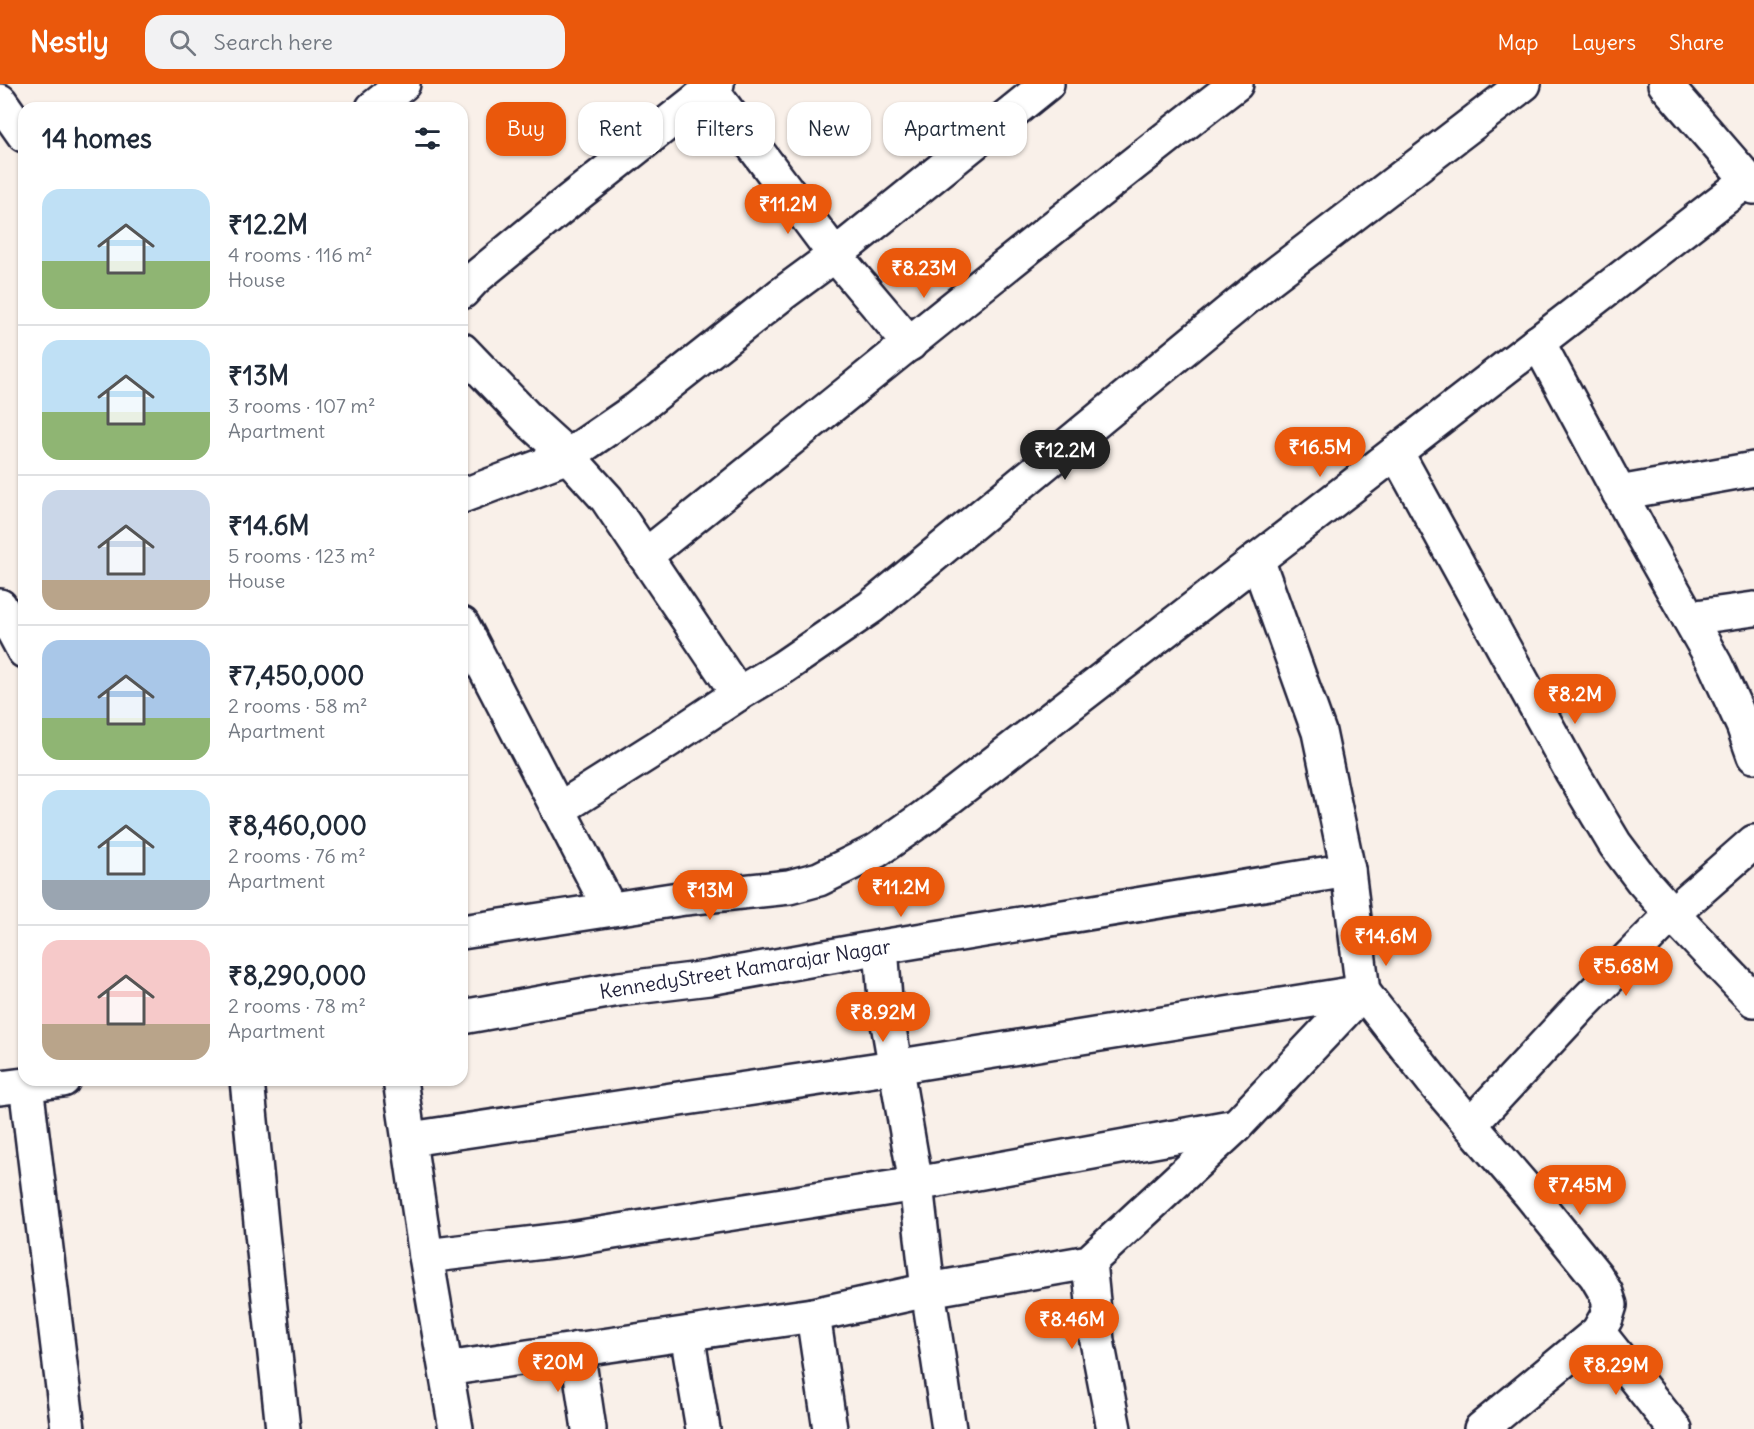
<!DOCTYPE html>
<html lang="en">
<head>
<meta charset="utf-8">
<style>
  body { margin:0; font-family:Delius,sans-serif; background:#f2f2f3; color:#1f2937; height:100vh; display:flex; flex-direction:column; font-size:22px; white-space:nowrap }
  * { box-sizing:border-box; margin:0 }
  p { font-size:20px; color:#747a83 }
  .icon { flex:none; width:33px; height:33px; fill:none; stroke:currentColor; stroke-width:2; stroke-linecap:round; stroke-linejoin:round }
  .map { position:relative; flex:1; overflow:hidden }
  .sheet { position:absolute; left:18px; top:18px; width:450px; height:984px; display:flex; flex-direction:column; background:#fff; border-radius:18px; box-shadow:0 2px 4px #0004 }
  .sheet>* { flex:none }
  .banner { position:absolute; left:486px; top:18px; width:570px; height:54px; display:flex; gap:12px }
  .price { position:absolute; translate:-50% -51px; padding:0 14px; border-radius:21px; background:#ea580c; color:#fff; font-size:20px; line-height:39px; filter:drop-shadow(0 2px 3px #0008) }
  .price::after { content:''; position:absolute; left:50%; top:36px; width:18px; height:14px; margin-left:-9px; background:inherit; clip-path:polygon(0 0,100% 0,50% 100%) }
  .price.selected { background:#222; color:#fff }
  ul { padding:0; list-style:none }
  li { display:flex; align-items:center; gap:18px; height:150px; padding:0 24px }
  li+li { border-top:2px solid #e0e1e3 }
  li span { display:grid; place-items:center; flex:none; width:168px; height:120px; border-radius:18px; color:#555 }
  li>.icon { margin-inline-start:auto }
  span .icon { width:72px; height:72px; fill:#fffc; stroke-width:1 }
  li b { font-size:26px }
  h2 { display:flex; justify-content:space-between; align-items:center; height:72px; padding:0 24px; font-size:26px }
  .tag { padding:0 21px; border-radius:18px; background:#fff; box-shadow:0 2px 4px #0004; font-size:21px; line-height:54px }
  .tag.selected { background:#ea580c; color:#fff }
  header { display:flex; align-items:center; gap:36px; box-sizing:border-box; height:84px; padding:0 30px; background:#ea580c; color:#fff }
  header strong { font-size:28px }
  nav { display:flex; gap:33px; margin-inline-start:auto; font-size:21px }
  .search { width:420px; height:54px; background:#f2f2f3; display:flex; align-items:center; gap:15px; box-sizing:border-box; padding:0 21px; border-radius:18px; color:#747a83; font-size:22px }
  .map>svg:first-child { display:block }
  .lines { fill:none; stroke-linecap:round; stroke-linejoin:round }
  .minor-casing { stroke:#22223b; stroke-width:38 }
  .minor { stroke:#fff; stroke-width:33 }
  .labels { text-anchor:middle; stroke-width:4.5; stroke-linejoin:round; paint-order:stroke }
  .street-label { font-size:20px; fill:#22223b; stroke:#fff }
</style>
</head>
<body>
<header>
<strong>Nestly</strong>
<div class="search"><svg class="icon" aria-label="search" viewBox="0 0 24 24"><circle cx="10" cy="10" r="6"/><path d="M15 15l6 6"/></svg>Search here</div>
<nav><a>Map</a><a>Layers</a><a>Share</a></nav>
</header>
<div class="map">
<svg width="1754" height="1345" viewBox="0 0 1754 1345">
  <rect width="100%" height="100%" fill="#f9f0e9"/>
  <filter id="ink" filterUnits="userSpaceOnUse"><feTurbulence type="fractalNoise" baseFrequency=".0167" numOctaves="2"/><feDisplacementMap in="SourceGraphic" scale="12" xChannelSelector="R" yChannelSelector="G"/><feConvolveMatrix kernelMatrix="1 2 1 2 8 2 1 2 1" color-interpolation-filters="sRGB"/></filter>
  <g filter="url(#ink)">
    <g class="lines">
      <defs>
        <g id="minor">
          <polyline points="707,0 835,171 910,260"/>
          <polyline points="1665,0 1754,103"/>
          <polyline points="0,17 24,51"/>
          <polyline points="373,24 403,0"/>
          <polyline points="462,208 474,195 564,121 717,0"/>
          <polyline points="1538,258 1642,451 1715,580 1743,641 1754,672"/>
          <polyline points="462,266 534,341 568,372 607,415 738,610"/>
          <polyline points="1396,368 1572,688 1615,760 1642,796 1672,830 1754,916"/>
          <polyline points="1619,409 1754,385"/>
          <polyline points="462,412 568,372 638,324 782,210 835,171 1047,0"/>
          <path d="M645,472C842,315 1036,154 1236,0"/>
          <polyline points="0,522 24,567"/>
          <polyline points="1689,534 1754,525"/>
          <polyline points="462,540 610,825"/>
          <polyline points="558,726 669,656 738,610 782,584 871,523 1268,196 1524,0"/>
          <polyline points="462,848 685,814 789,803 819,795 876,767 923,734 1748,96"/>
          <polyline points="881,863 886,928 916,1100 928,1206 949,1345"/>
          <polyline points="462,933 619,905 709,894 881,863 1348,786"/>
          <polyline points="247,996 262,1149 283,1345"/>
          <polyline points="400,996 426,1172 456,1345"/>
          <polyline points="26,1001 68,1345"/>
          <polyline points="0,1004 63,996"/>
          <polyline points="1470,1041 1579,924 1672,830 1754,758"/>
          <polyline points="410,1055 894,983 1363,908 1436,1001 1529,1109 1596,1192 1606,1209 1610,1221 1606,1234 1598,1248 1481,1345"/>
          <polyline points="426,1172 569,1155 916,1100 1236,1042"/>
          <polyline points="1089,1178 1097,1257 1114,1345"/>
          <polyline points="813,1231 830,1345"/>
          <polyline points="1598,1248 1675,1345"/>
          <polyline points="687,1250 703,1345"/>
          <polyline points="577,1265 589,1345"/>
          <polyline points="446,1285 813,1231 928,1206 1089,1178 1236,1042 1363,908 1348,786 1319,648 1257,475"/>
        </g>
      </defs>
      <use href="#minor" class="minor-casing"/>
      <use href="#minor" class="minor"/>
    </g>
  </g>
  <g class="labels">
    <g class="street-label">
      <text transform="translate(745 885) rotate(-9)" y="7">KennedyStreet Kamarajar Nagar</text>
    </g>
  </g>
</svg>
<b class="price" style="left:788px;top:151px">₹11.2M</b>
<b class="price" style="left:924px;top:215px">₹8.23M</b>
<b class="price" style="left:1320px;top:394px">₹16.5M</b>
<b class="price selected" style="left:1065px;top:397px">₹12.2M</b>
<b class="price" style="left:1575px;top:641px">₹8.2M</b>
<b class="price" style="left:901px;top:834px">₹11.2M</b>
<b class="price" style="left:710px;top:837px">₹13M</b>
<b class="price" style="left:1386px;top:883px">₹14.6M</b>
<b class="price" style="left:1626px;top:913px">₹5.68M</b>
<b class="price" style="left:883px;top:959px">₹8.92M</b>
<b class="price" style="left:1580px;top:1132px">₹7.45M</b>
<b class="price" style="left:1072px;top:1266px">₹8.46M</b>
<b class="price" style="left:558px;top:1309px">₹20M</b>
<b class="price" style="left:1616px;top:1312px">₹8.29M</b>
<div class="banner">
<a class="tag selected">Buy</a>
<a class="tag">Rent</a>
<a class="tag">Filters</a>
<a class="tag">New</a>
<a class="tag">Apartment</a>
</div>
<section class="sheet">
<h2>14 homes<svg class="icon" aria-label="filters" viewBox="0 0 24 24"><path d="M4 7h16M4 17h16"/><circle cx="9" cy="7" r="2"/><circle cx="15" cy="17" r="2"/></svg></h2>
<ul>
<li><span style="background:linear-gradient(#bfe0f5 60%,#8fb573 0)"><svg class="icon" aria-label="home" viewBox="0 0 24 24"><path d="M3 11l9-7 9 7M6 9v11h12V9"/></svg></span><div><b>₹12.2M</b><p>4 rooms · 116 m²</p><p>House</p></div></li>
<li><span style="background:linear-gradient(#bfe0f5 60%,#8fb573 0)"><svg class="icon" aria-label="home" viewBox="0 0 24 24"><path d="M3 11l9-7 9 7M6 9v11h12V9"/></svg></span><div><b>₹13M</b><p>3 rooms · 107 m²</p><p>Apartment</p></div></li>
<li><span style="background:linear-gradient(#c9d6e8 75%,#b9a48a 0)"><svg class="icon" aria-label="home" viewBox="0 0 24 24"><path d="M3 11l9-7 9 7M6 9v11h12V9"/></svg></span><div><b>₹14.6M</b><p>5 rooms · 123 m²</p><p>House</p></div></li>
<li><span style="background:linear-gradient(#a9c7e8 65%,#8fb573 0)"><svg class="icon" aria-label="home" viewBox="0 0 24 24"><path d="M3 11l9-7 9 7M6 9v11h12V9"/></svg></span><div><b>₹7,450,000</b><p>2 rooms · 58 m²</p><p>Apartment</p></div></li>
<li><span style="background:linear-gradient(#bfe0f5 75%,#9aa5b1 0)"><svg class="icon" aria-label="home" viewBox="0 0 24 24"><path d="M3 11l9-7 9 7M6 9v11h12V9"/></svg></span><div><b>₹8,460,000</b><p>2 rooms · 76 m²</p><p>Apartment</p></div></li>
<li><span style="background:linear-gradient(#f6c9c9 70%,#b9a48a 0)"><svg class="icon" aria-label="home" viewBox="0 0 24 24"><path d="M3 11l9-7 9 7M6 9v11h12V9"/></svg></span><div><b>₹8,290,000</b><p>2 rooms · 78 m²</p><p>Apartment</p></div></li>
</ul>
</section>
</div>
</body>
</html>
